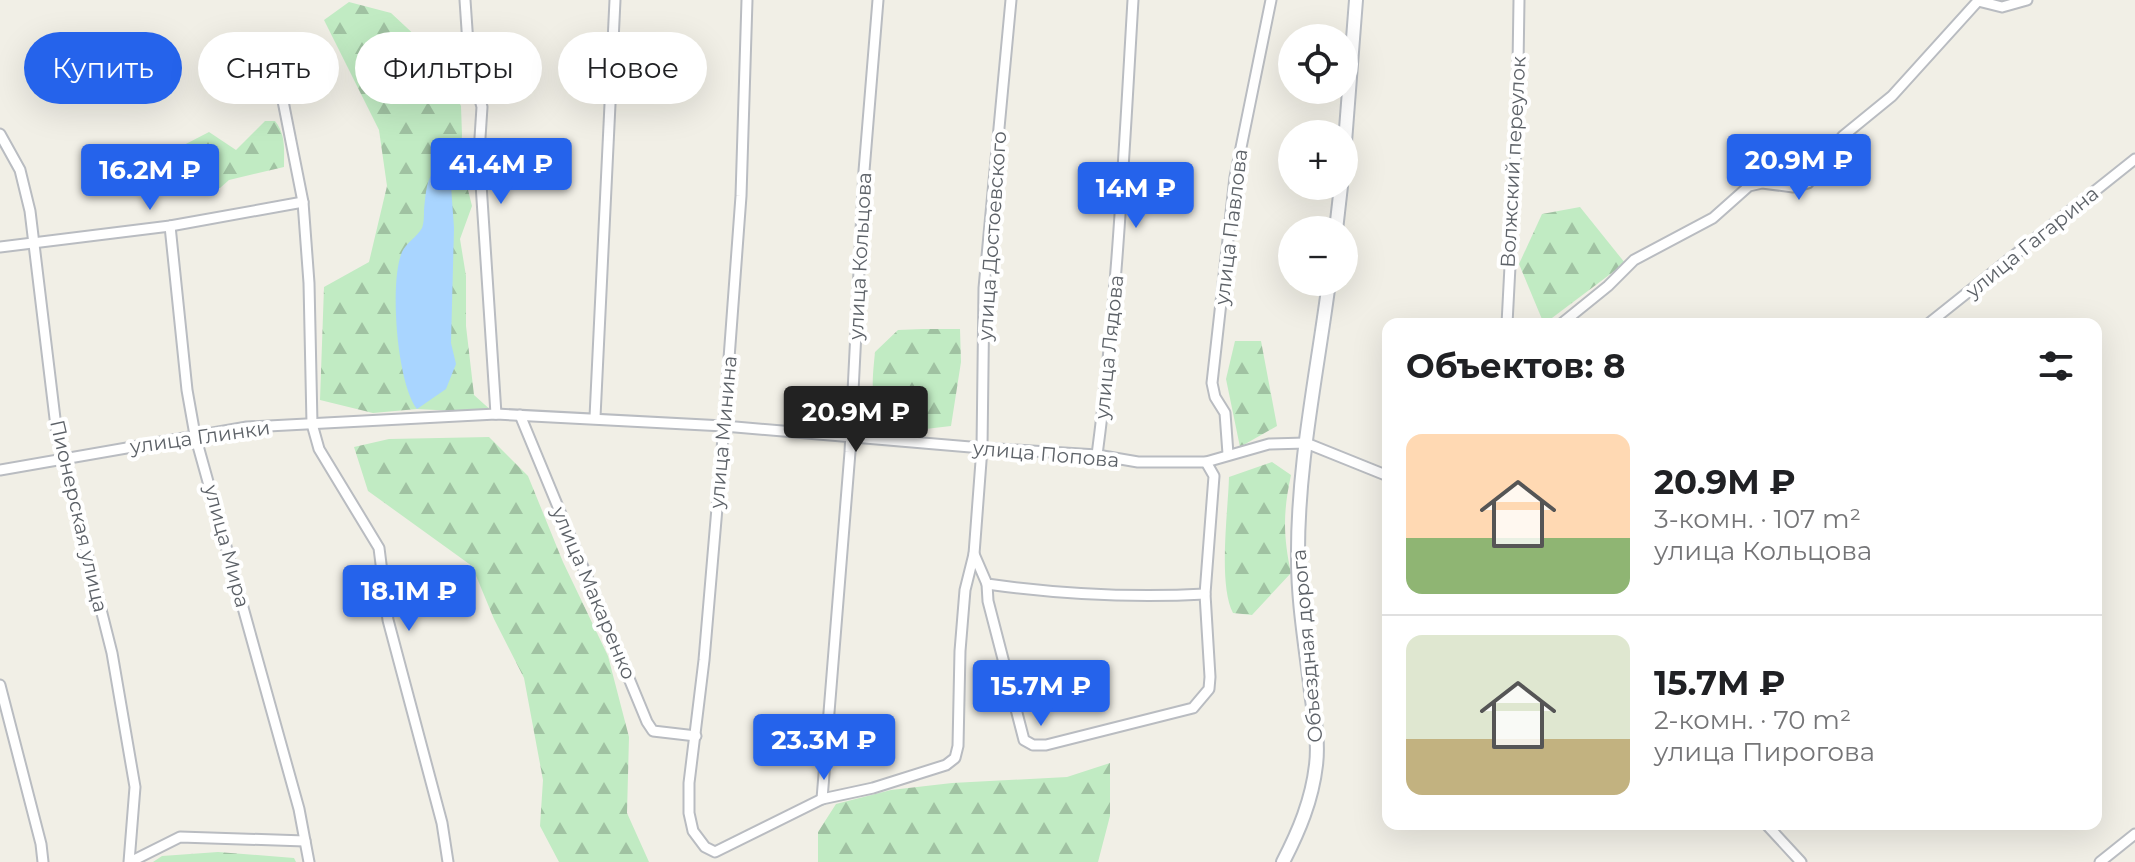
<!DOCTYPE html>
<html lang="ru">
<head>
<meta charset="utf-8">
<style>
  body { margin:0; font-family:Montserrat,sans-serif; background:#f6f6f6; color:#202124; height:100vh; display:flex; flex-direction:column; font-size:30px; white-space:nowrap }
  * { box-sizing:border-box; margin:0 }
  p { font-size:26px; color:#757577 }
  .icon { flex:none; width:44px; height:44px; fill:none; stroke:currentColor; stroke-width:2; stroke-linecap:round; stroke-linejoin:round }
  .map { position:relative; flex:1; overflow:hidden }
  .details { position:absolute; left:1382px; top:318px; width:720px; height:512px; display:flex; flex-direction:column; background:#fff; border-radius:16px; box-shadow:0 8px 32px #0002 }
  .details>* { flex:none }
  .banner { position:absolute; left:24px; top:32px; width:760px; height:72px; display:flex; gap:16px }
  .controls { position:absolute; left:1278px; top:24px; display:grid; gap:16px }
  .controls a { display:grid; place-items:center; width:80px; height:80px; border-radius:50%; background:#fff; box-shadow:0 8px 32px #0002; font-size:40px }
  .price { position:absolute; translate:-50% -68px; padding:0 18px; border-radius:8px; background:#2563eb; color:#fff; font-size:26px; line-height:52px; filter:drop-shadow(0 2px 4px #0008) }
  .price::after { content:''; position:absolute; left:50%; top:48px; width:24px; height:18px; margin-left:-12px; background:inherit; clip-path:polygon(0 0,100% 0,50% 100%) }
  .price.on { background:#222; color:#fff }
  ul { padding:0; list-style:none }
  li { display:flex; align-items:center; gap:24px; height:200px; padding:0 24px }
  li+li { border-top:2px solid #e0e0e0 }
  li span { display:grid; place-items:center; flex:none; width:224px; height:160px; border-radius:16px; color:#555 }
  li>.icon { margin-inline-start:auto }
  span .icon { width:96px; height:96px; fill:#fffc; stroke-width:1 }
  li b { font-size:34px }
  h2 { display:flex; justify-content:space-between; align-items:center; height:96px; padding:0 24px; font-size:34px }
  .tag { padding:0 28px; border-radius:36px; background:#fff; box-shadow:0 8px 32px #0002; font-size:28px; line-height:72px }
  .tag.on { background:#2563eb; color:#fff }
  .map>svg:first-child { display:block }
  .forest { fill:url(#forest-firs) }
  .water { fill:#a9d5ff }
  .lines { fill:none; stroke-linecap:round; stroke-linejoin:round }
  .minor-casing { stroke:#b9bcc1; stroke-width:13 }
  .secondary-casing { stroke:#b9bdc3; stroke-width:16 }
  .minor { stroke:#fff; stroke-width:9 }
  .secondary { stroke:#fff; stroke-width:12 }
  .labels { text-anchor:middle; stroke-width:8; stroke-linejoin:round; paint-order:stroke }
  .street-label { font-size:20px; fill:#5d6268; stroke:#fff }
</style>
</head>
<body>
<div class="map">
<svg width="2135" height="862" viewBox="0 0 2135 862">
  <defs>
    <pattern id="forest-firs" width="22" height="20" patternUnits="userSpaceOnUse" patternTransform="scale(2)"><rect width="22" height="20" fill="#c1ebc3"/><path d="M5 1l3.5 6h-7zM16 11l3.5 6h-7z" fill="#a0c2a2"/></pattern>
  </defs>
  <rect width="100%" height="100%" fill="#f1efe6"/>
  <g class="forest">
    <polygon points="349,2 391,13 435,54 461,106 462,135 460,158 472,206 460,239 466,276 466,326 474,395 494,413 417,409 373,413 320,400 324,287 369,262 387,186 379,130 324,20"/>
    <path d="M265,121H275C286,135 284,149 284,167L229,180L220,188C205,185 194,194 176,191L175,165L180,147L209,132L236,150Z"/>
    <polygon points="1580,207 1625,263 1544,324 1519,264 1542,214"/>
    <path d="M923,329H960L961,362L951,426L917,430L887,428C869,400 872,384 875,352L898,330Z"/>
    <polygon points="1235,341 1261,341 1277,426 1240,447 1226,379"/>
    <polygon points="489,437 528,476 563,562 608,656 629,737 627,813 649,862 559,862 540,826 543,780 524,678 494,619 472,566 368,491 354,447 389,439"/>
    <path d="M1272,462L1291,475C1283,512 1283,536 1291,573L1252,615L1233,613C1218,584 1228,512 1229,477Z"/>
    <polygon points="1110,763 1110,816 1098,862 818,862 818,832 836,804 891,790 952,783 1067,777"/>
    <polygon points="218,852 294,858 296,862 153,862 162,856"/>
  </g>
  <path class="water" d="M449,157L454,228L451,343L456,364L446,389L417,409C397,384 389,282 402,252C406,243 417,237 422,228C424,223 424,215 424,210C427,183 426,174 449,157Z"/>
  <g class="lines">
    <defs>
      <g id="minor">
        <polyline points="465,0 469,59 482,107 479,153 496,414"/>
        <polyline points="747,0 741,196 724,426 704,660 689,783 689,813 693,831 705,847 715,852 822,799 873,788 946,765 955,758 958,746 960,651 965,590 974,554 982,448 984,288 1011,0"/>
        <polyline points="1978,1 2002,7 2027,0"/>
        <polyline points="283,101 303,202 309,283 312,424 319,449 379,548 388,620 442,823 448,862"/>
        <polyline points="0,134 20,170 30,211 57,435 112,653 135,787 129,862"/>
        <polyline points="170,226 187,390 195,435 299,809 309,862"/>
        <polyline points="0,247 170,226 303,202"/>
        <polyline points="1507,324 1517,131 1519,0"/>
        <polyline points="1561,324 1608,286 1634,260 1713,218 1749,186 1762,183 1793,187 1808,183 1843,136 1892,96 1978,1"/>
        <polyline points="1928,324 2135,159"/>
        <polyline points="520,415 647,722 653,731 696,736"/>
        <polyline points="595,417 615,0"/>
        <polyline points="1228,454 1225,413 1215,397 1212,383 1235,177 1271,0"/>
        <path d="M1097,455C1117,304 1124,152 1133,0"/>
        <polyline points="0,470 247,427 496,414 724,426 982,448 1097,455 1138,462 1206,462 1269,444 1306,443 1388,476"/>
        <path d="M974,554L987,584C1059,594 1132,598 1205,594"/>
        <polyline points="987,584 988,601 1024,740 1033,745 1046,745 1193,708 1209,689 1210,677 1205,594 1214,476 1206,462"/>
        <polyline points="0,685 41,844 43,862"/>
        <polyline points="822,799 850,452 864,171 878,0"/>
        <polyline points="1766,824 1801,862"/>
        <polyline points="130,862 180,837 305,841"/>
        <polyline points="2100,862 2135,834"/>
      </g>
      <g id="secondary">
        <polyline points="1344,155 1356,0"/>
        <polyline points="1336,230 1341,186"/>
        <path d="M1283,862C1299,831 1312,800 1316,765C1319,741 1314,716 1311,692C1306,648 1298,604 1298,559C1297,466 1317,374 1329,282"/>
      </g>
    </defs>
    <use href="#minor" class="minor-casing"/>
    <use href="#secondary" class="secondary-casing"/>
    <use href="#minor" class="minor"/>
    <use href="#secondary" class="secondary"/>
  </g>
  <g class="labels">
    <g class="street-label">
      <text transform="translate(1513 162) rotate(-87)" y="7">Волжский переулок</text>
      <text transform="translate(1231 227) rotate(-83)" y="7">улица Павлова</text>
      <text transform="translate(992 236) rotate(-86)" y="7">улица Достоевского</text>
      <text transform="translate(2032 242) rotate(-39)" y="7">улица Гагарина</text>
      <text transform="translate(860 256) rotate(-87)" y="7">улица Кольцова</text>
      <text transform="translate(1109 347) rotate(-84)" y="7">улица Лядова</text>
      <text transform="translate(723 432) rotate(-85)" y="7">улица Минина</text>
      <text transform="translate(200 437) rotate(-8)" y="7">улица Глинки</text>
      <text transform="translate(1046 454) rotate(5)" y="7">улица Попова</text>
      <text transform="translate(79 516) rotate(77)" y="7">Пионерская улица</text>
      <text transform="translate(227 546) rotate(75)" y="7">улица Мира</text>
      <text transform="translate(594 593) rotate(67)" y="7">улица Макаренко</text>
      <text transform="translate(1307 646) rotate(-95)" y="7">Объездная дорога</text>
    </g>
  </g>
</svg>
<div class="controls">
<a><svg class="icon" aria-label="locate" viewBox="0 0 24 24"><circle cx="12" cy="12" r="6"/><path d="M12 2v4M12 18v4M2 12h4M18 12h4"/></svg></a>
<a>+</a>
<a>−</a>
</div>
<b class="price" style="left:1799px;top:202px">20.9M ₽</b>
<b class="price" style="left:501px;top:206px">41.4M ₽</b>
<b class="price" style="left:150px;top:212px">16.2M ₽</b>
<b class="price" style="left:1136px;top:230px">14M ₽</b>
<b class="price on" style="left:856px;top:454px">20.9M ₽</b>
<b class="price" style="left:409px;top:633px">18.1M ₽</b>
<b class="price" style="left:1041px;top:728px">15.7M ₽</b>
<b class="price" style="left:824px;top:782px">23.3M ₽</b>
<div class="banner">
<a class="tag on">Купить</a>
<a class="tag">Снять</a>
<a class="tag">Фильтры</a>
<a class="tag">Новое</a>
</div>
<section class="details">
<h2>Объектов: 8<svg class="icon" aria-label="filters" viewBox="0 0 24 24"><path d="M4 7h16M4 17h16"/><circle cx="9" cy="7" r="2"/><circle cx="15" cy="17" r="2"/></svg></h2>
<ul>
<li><span style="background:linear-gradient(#ffd9b3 65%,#8fb573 0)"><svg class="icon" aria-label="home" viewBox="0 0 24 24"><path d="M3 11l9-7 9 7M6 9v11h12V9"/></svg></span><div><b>20.9M ₽</b><p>3-комн. · 107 m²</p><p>улица Кольцова</p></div></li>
<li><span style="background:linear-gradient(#dfe7d0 65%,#c2b280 0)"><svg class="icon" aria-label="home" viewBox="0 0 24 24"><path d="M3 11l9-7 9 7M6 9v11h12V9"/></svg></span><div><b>15.7M ₽</b><p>2-комн. · 70 m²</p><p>улица Пирогова</p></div></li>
</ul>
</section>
</div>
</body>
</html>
